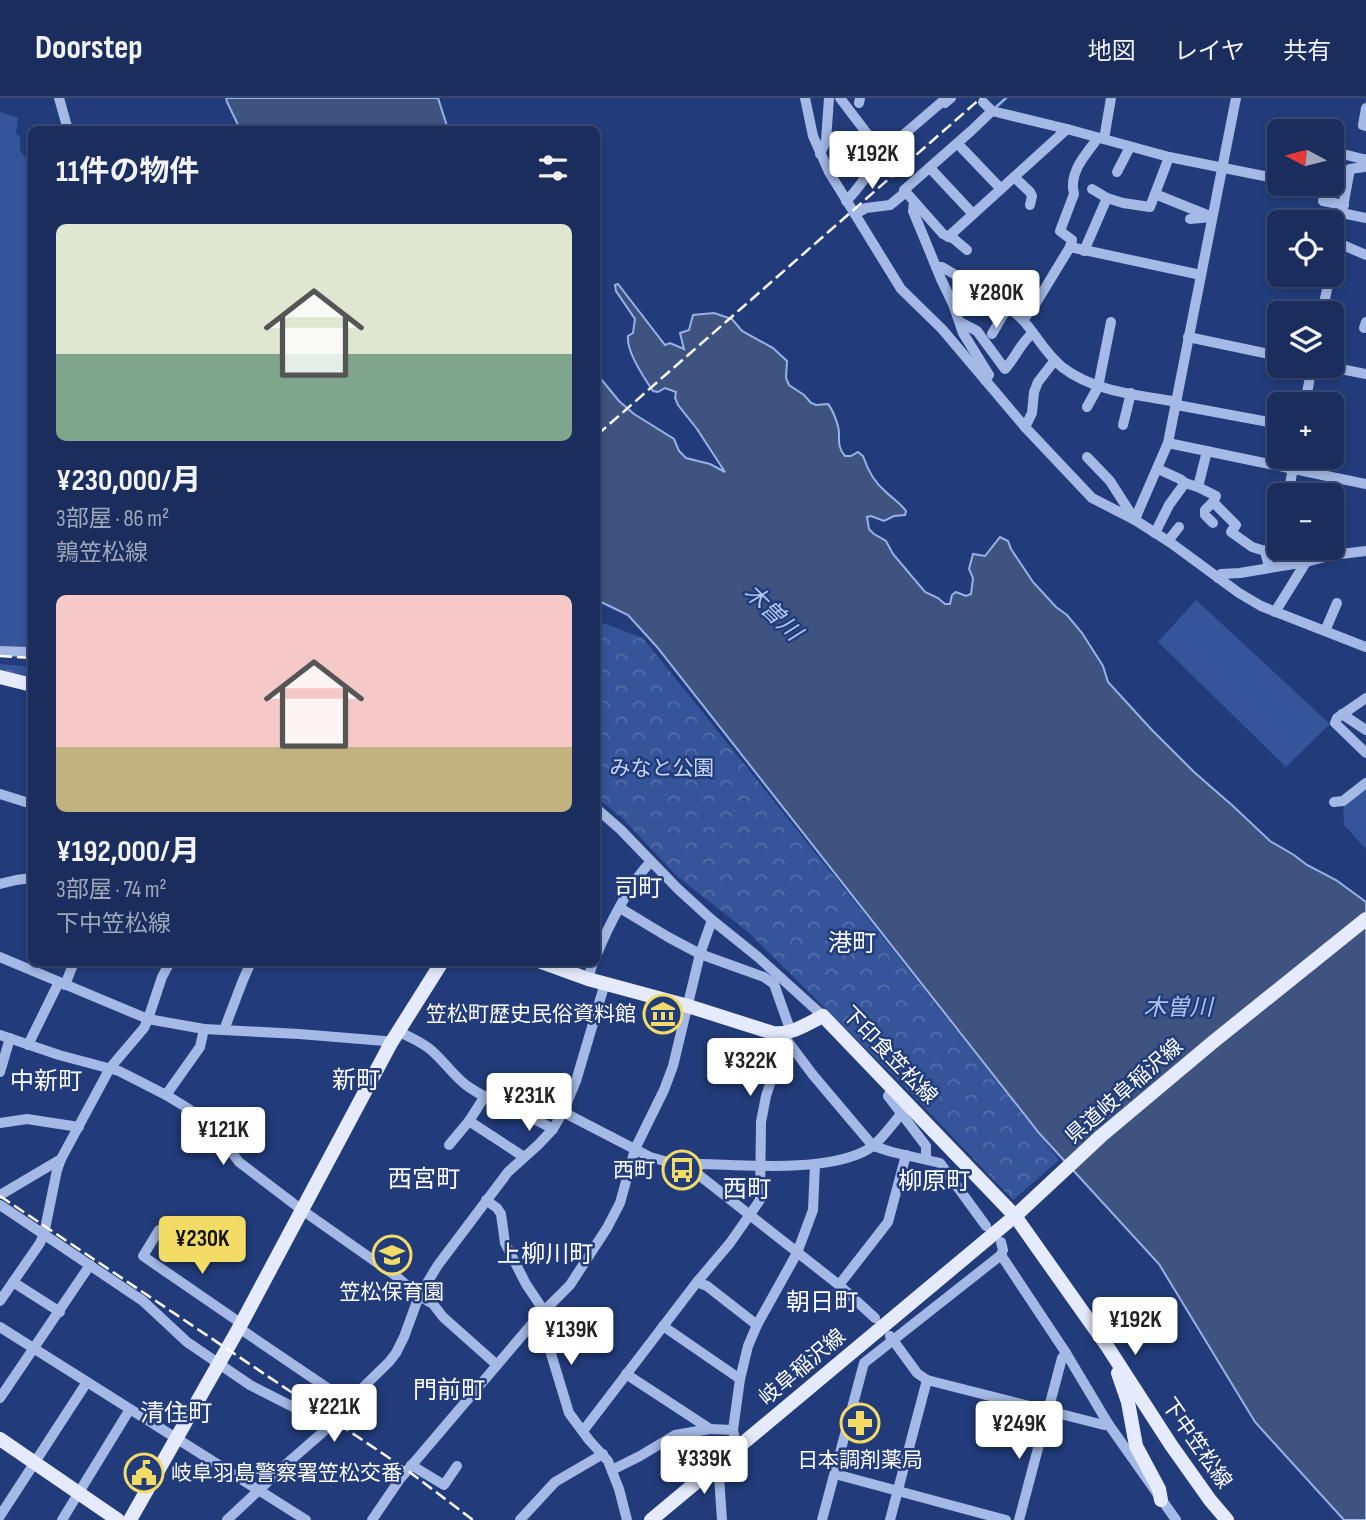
<!DOCTYPE html>
<html lang="ja">
<head>
<meta charset="utf-8">
<style>
  body { margin:0; font-family:"Sofia Sans Condensed","Noto Sans JP",sans-serif; background:#273965; color:#f1f3f6; height:100vh; display:flex; flex-direction:column; font-size:26px; white-space:nowrap }
  * { box-sizing:border-box; margin:0 }
  p { font-size:23px; color:#9fa8bb }
  .icon { flex:none; width:38px; height:38px; fill:none; stroke:currentColor; stroke-width:2; stroke-linecap:round; stroke-linejoin:round }
  .map { position:relative; flex:1; overflow:hidden }
  .side { position:absolute; left:28px; top:28px; width:572px; height:840px; display:flex; flex-direction:column; background:#1a2d5c; border-radius:10px; box-shadow:0 4px 10px #0003,0 0 0 2px #384972 }
  .side>* { flex:none }
  .needle { width:46px; rotate:277deg }
  .fabs { position:absolute; left:1267px; top:21px; display:grid; gap:14px }
  .fabs a { display:grid; place-items:center; width:77px; height:77px; border-radius:10px; background:#1a2d5c; box-shadow:0 4px 10px #0003,0 0 0 2px #384972; font-size:35px }
  .price { position:absolute; translate:-50% -60px; padding:0 16px; border-radius:7px; background:#fff; color:#222; font-size:23px; line-height:46px; filter:drop-shadow(0 2px 4px #0008) }
  .price::after { content:''; position:absolute; left:50%; top:42px; width:21px; height:16px; margin-left:-10px; background:inherit; clip-path:polygon(0 0,100% 0,50% 100%) }
  .price.current { background:#f2dc66; color:#111 }
  ul { padding:0; list-style:none }
  li { display:grid; align-content:center; gap:14px; height:371px; padding:0 28px }
  li span { display:grid; place-items:center; height:217px; border-radius:10px; color:#555 }
  li>.icon { margin-inline-start:auto }
  span .icon { width:126px; height:126px; fill:#fffc; stroke-width:1 }
  li b { font-size:30px }
  h2 { display:flex; justify-content:space-between; align-items:center; height:84px; padding:0 28px; font-size:30px }
  header { display:flex; align-items:center; gap:42px; box-sizing:border-box; height:98px; padding:0 35px; background:#1a2d5c; border-bottom:2px solid #384972 }
  header strong { font-size:33px }
  nav { display:flex; gap:38px; margin-inline-start:auto; font-size:24px }
  .map>svg:first-child { display:block }
  .forest { fill:url(#forest-crowns) }
  .garden { fill:#355499 }
  .water { fill:#3f5381; stroke:#98b2e7; stroke-width:2 }
  .lines { fill:none; stroke-linecap:round; stroke-linejoin:round }
  .stream { stroke:#98b2e7; stroke-width:2.5 }
  .minor { stroke:#a4b9e6; stroke-width:10 }
  .major { stroke:#e5ebfd; stroke-width:14 }
  .rail { stroke:#fff; stroke-width:2.5; stroke-dasharray:12 5; stroke-linecap:butt }
  .labels { text-anchor:middle; stroke-width:5; stroke-linejoin:round; paint-order:stroke }
  .park-label { font-size:21px; fill:#c7d6f4; stroke:#223c7b }
  .poi-label { font-size:21px; fill:#fff; stroke:#223c7b; text-anchor:end }
  .street-label { font-size:21px; fill:#fff; stroke:#223c7b }
  .water-label { font-size:23px; font-style:italic; fill:#afc3ed; stroke:#223c7b }
  .quarter-label { font-size:24px; fill:#fff; stroke:#223c7b }
</style>
</head>
<body>
<header>
<strong>Doorstep</strong>
<nav><a>地図</a><a>レイヤ</a><a>共有</a></nav>
</header>
<div class="map">
<svg width="1366" height="1422" viewBox="0 0 1366 1422">
  <defs>
    <pattern id="forest-crowns" width="20" height="18" patternUnits="userSpaceOnUse" patternTransform="scale(1.75)"><rect width="20" height="18" fill="#355499"/><path d="M2 6a3 3 0 1 1 6 0M12 15a3 3 0 1 1 6 0" fill="none" stroke="#536ea8"/></pattern>
  </defs>
  <rect width="100%" height="100%" fill="#223c7b"/>
  <g class="forest">
    <polygon points="597,523 643,540 854,803 1059,1062 1013,1102 898,982 748,834 678,779 621,719 597,700"/>
    <polygon points="0,566 31,569 31,583 0,575"/>
  </g>
  <g class="garden">
    <polygon points="0,14 18,20 16,36 20,38 20,52 31,67 32,549 0,548"/>
    <polygon points="1196,502 1330,626 1286,669 1158,544"/>
    <polygon points="1366,686 1366,751 1344,727 1343,703"/>
  </g>
  <g class="water">
    <polygon points="226,0 438,0 448,31 240,31 227,4"/>
    <path d="M618,186L665,247L670,245L684,251L680,235L689,232L693,217L714,215L732,221L742,233L773,250L787,263L786,280L789,287L804,297L811,305L816,307L828,306C833,312 839,328 839,335C839,344 838,350 845,358H851L858,354L863,358C867,370 874,384 885,393C892,400 900,405 906,413L905,417L894,418L884,423L871,418L867,419L869,431L874,436L886,443L893,456L925,494L938,500L945,506H950L952,497L956,494L966,498L971,496L973,480L969,471L973,456L985,458L1000,439L1008,443L1011,451L1033,484L1056,509L1067,517L1082,535L1103,568L1108,584L1151,631L1194,674L1233,708L1270,743L1294,757L1307,767L1336,782L1366,804V1422H1344L1255,1324L1159,1166L1039,1035L657,549L628,517L597,502V276L619,303L634,316L674,341L679,353L686,360L710,366L725,374L697,331L678,307L675,300L676,294L665,290L658,294L653,293C644,280 626,253 628,238L633,235L635,221L616,193L615,187Z"/>
  </g>
  <g class="lines">
    <polyline class="stream" points="996,9 1006,0"/>
    <g class="minor">
      <polyline points="59,0 68,32"/>
      <polyline points="805,0 813,38 829,74 901,191 942,231 1025,329 1092,400 1135,422 1171,445 1239,495 1261,508 1366,549"/>
      <polyline points="840,0 884,58 891,52 888,50 943,3 945,5 951,0"/>
      <polyline points="983,4 992,13 1067,31 1169,59 1279,81"/>
      <polyline points="859,5 860,0"/>
      <polyline points="1366,10 1363,27 1366,28"/>
      <polyline points="1104,41 1111,0"/>
      <polyline points="958,46 1001,91"/>
      <polyline points="1335,54 1366,62"/>
      <polyline points="820,56 826,43 829,0"/>
      <polyline points="930,70 973,116"/>
      <polyline points="1117,74 1130,49"/>
      <polyline points="1014,79 1030,94 1032,98 1030,107"/>
      <polyline points="1306,86 1346,92"/>
      <polyline points="1092,91 1107,100"/>
      <polyline points="1155,96 1212,119 1190,121"/>
      <path d="M846,103C861,89 869,71 884,58"/>
      <polyline points="1323,103 1344,107"/>
      <polyline points="914,104 913,113 941,181 953,206 963,235 989,277 985,282"/>
      <polyline points="1342,115 1366,120"/>
      <polyline points="855,116 866,110 890,107 906,94"/>
      <polyline points="948,139 1067,31"/>
      <polyline points="1336,144 1366,157"/>
      <path d="M1070,149L1072,142L1060,133L1074,96C1068,75 1086,56 1098,40"/>
      <polyline points="967,152 954,141 943,136 904,92 971,33 992,13"/>
      <polyline points="1084,153 1107,100 1123,105 1150,109 1169,59"/>
      <polyline points="1332,168 1350,71 1364,69 1366,61"/>
      <polyline points="936,169 942,169 983,193 991,195 1000,201 1023,222"/>
      <polyline points="1283,177 1328,187"/>
      <polyline points="1322,215 1330,177"/>
      <path d="M960,224L977,233L1005,271C1016,259 1021,244 1033,235"/>
      <polyline points="1364,230 1366,224"/>
      <polyline points="992,236 1003,217 1009,210"/>
      <polyline points="1188,239 1279,258"/>
      <polyline points="1326,268 1366,276"/>
      <path d="M1177,304C1139,297 1094,294 1062,269C1046,256 1036,237 1023,222L1036,205L1070,149L1201,177"/>
      <polyline points="1305,306 1312,268"/>
      <polyline points="1177,307 1279,326"/>
      <polyline points="1087,309 1098,289 1111,224"/>
      <polyline points="1123,327 1131,295"/>
      <polyline points="1025,329 1032,315 1034,294 1038,284 1055,262"/>
      <polyline points="1168,345 1366,386"/>
      <polyline points="1087,359 1110,383 1135,422"/>
      <polyline points="1158,371 1180,381 1185,385 1198,389 1216,398 1213,404 1205,412 1205,417 1213,425"/>
      <polyline points="1198,389 1207,353"/>
      <polyline points="1288,397 1295,359"/>
      <polyline points="1213,404 1236,427 1231,434 1252,449 1265,453 1269,469"/>
      <polyline points="1135,422 1138,414 1168,345 1236,0"/>
      <polyline points="1155,435 1169,407 1185,385"/>
      <polyline points="1168,443 1179,429"/>
      <polyline points="1299,450 1308,453 1317,460"/>
      <polyline points="1265,453 1271,448 1279,432"/>
      <polyline points="1218,480 1221,476 1240,475 1306,464 1333,457 1366,453"/>
      <polyline points="1275,514 1306,464"/>
      <polyline points="1325,533 1337,505"/>
      <polyline points="0,553 32,554"/>
      <polyline points="1366,600 1337,620 1335,625 1366,655"/>
      <polyline points="1342,616 1366,632"/>
      <polyline points="0,696 32,706"/>
      <polyline points="1334,704 1343,703 1366,685"/>
      <polyline points="597,711 620,731 678,791 712,822 758,859 823,918"/>
      <polyline points="0,786 16,782 32,780"/>
      <polyline points="620,810 668,839 700,856 764,879 774,886 791,934"/>
      <path d="M597,856C607,831 632,781 651,764"/>
      <polyline points="0,859 148,921 204,931 299,936 385,943 391,945"/>
      <polyline points="588,881 593,864"/>
      <polyline points="65,887 74,864"/>
      <polyline points="224,932 243,882 251,864"/>
      <path d="M398,933C409,939 422,944 431,952C444,963 453,977 466,987C490,1005 526,1015 553,1031"/>
      <polyline points="0,937 59,957 119,973 166,997 189,1011 219,1038 239,1064 302,1112 396,1178 419,1198 433,1206 443,1219 497,1267"/>
      <polyline points="786,941 813,977 873,1048 892,1054 940,1065 986,1128"/>
      <polyline points="28,947 59,884"/>
      <polyline points="0,974 10,940"/>
      <polyline points="892,991 888,998 926,1048 926,1061"/>
      <polyline points="166,997 200,949 204,931"/>
      <polyline points="563,1014 650,1059 690,1070 839,1187 875,1220"/>
      <polyline points="469,1023 524,1059"/>
      <polyline points="0,1025 27,1021 79,1029"/>
      <polyline points="449,1047 469,1023 485,998"/>
      <path d="M690,1070L700,1066C747,1067 821,1074 863,1054C878,1047 890,1029 901,1016"/>
      <polyline points="2,1096 61,1061"/>
      <polyline points="486,1102 497,1110 501,1116 505,1145 526,1186 544,1213 549,1249 569,1315 589,1342 608,1363 619,1391 627,1422"/>
      <polyline points="0,1107 143,1203 187,1244 250,1287 317,1321 328,1328"/>
      <polyline points="159,1132 143,1158 242,1226"/>
      <polyline points="1001,1144 1003,1152 1001,1157 1066,1255 1109,1327 1176,1422"/>
      <polyline points="13,1184 60,1214"/>
      <polyline points="697,1184 707,1188 757,1227"/>
      <polyline points="839,1187 888,1124 906,1057"/>
      <polyline points="0,1203 40,1145 44,1136 57,1072 61,1061 110,970 144,930 148,921 162,879 170,864"/>
      <polyline points="663,1228 740,1281"/>
      <polyline points="0,1229 306,1422"/>
      <polyline points="239,1230 348,1304"/>
      <polyline points="890,1238 917,1275 927,1282 1104,1327 1109,1327"/>
      <polyline points="626,1276 710,1331"/>
      <polyline points="0,1300 90,1167"/>
      <polyline points="583,1333 697,1184 730,1145 760,1102 761,1024 766,998 774,974 788,944"/>
      <polyline points="737,1351 733,1332 740,1281 748,1248 757,1227 797,1155 813,1112 815,1066"/>
      <polyline points="411,1367 444,1387 457,1368"/>
      <polyline points="716,1369 719,1378 722,1422"/>
      <polyline points="612,1372 640,1358 675,1337 710,1331 733,1332"/>
      <polyline points="835,1376 1006,1422"/>
      <polyline points="0,1418 87,1284"/>
      <polyline points="62,1422 130,1311"/>
      <polyline points="227,1422 292,1361 323,1334 348,1304 389,1264 396,1255 404,1239 419,1198 438,1167 508,1074 538,1047 553,1031 563,1014 576,983 605,885"/>
      <polyline points="372,1422 400,1381 537,1220 570,1187 607,1130 620,1105 635,1051 664,992 673,968 700,856 712,822"/>
      <polyline points="520,1422 555,1384 603,1356"/>
      <polyline points="822,1422 864,1265 1001,1157"/>
      <polyline points="890,1422 927,1282"/>
      <polyline points="1019,1422 1062,1260 1066,1255"/>
    </g>
    <g class="major">
      <polyline points="0,579 32,587"/>
      <path d="M541,864L588,881L688,908L773,935C791,937 807,926 823,918L1015,1118L1107,1248L1171,1347L1210,1402L1227,1422"/>
      <polyline points="1118,1275 1128,1304 1136,1348 1159,1391 1161,1402"/>
      <polyline points="0,1341 118,1422"/>
      <polyline points="130,1422 239,1230 391,945 442,864"/>
      <polyline points="651,1422 1015,1118 1101,1038 1213,944 1366,821"/>
    </g>
    <g class="rail">
      <polyline points="597,337 981,0"/>
      <polyline points="0,558 32,560"/>
      <polyline points="0,1098 407,1372 473,1422"/>
    </g>
  </g>
  <defs>
    <symbol id="museum-ring" viewBox="-11 -11 22 22"><circle r="9.5" fill="#223c7b" stroke="#f2dc66" stroke-width="1.5"/><path d="M0-6L6-3V-2H-6V-3ZM-5-1h2V3h-2ZM-1-1h2V3h-2ZM3-1h2V3H3ZM-6 4H6V6H-6Z" fill="#f2dc66"/></symbol>
    <symbol id="bus-ring" viewBox="-11 -11 22 22"><circle r="9.5" fill="#223c7b" stroke="#f2dc66" stroke-width="1.5"/><path d="M-5-6H5V4H4V6H2V4H-2V6H-4V4H-5ZM-3.5-4V0h7V-4ZM-3.5 1.2v1.5H-2V1.2ZM2 1.2v1.5H3.5V1.2Z" fill="#f2dc66"/></symbol>
    <symbol id="school-ring" viewBox="-11 -11 22 22"><circle r="9.5" fill="#223c7b" stroke="#f2dc66" stroke-width="1.5"/><path d="M0-5L7-2L0 1L-7-2ZM-4 1L0 2.5L4 1V4Q0 6-4 4Z" fill="#f2dc66"/></symbol>
    <symbol id="pharmacy-ring" viewBox="-11 -11 22 22"><circle r="9.5" fill="#223c7b" stroke="#f2dc66" stroke-width="1.5"/><path d="M-2-6h4v4h4v4h-4v4h-4v-4h-4v-4h4Z" fill="#f2dc66"/></symbol>
    <symbol id="civic-ring" viewBox="-11 -11 22 22"><circle r="9.5" fill="#223c7b" stroke="#f2dc66" stroke-width="1.5"/><path d="M-.6-6.5H3V-4.5H.6V-3L4-1V1h2V6H-6V1h2V-1L-.6-3ZM-1.2 2.5V6h2.4V2.5Z" fill="#f2dc66"/></symbol>
  </defs>
  <g fill-rule="evenodd">
    <use href="#museum-ring" x="641" y="894" width="44" height="44"/>
    <use href="#bus-ring" x="660" y="1050" width="44" height="44"/>
    <use href="#school-ring" x="370" y="1135" width="44" height="44"/>
    <use href="#pharmacy-ring" x="838" y="1303" width="44" height="44"/>
    <use href="#civic-ring" x="122" y="1353" width="44" height="44"/>
  </g>
  <g class="labels">
    <g class="park-label">
      <text x="662" y="677">みなと公園</text>
    </g>
    <g class="poi-label">
      <text x="636" y="923">笠松町歴史民俗資料館</text>
      <text x="655" y="1079">西町</text>
      <text x="392" y="1201" text-anchor="middle">笠松保育園</text>
      <text x="860" y="1369" text-anchor="middle">日本調剤薬局</text>
      <text x="171" y="1382" text-anchor="start">岐阜羽島警察署笠松交番</text>
    </g>
    <g class="street-label">
      <text transform="translate(890 957) rotate(46)" y="7">下印食笠松線</text>
      <text transform="translate(1124 993) rotate(-41)" y="7">県道岐阜稲沢線</text>
      <text transform="translate(802 1269) rotate(-40)" y="7">岐阜稲沢線</text>
      <text transform="translate(1197 1345) rotate(55)" y="7">下中笠松線</text>
    </g>
    <g class="water-label">
      <text transform="translate(773 514) rotate(44)" y="8">木曽川</text>
      <text x="1178" y="917">木曽川</text>
    </g>
    <g class="quarter-label">
      <text x="638" y="798">司町</text>
      <text x="852" y="853">港町</text>
      <text x="356" y="990">新町</text>
      <text x="46" y="991">中新町</text>
      <text x="424" y="1089">西宮町</text>
      <text x="934" y="1091">柳原町</text>
      <text x="747" y="1099">西町</text>
      <text x="545" y="1164">上柳川町</text>
      <text x="822" y="1212">朝日町</text>
      <text x="449" y="1300">門前町</text>
      <text x="176" y="1323">清住町</text>
    </g>
  </g>
</svg>
<div class="fabs">
<a><svg class="needle" viewBox="-14 -14 28 28"><path d="M0-13l5 13h-10z" fill="#e53935"/><path d="M0 13l5-13h-10z" fill="#9fa8bb"/></svg></a>
<a><svg class="icon" aria-label="locate" viewBox="0 0 24 24"><circle cx="12" cy="12" r="6"/><path d="M12 2v4M12 18v4M2 12h4M18 12h4"/></svg></a>
<a><svg class="icon" aria-label="layers" viewBox="0 0 24 24"><path d="M12 4l9 5-9 5-9-5zM3 14l9 5 9-5"/></svg></a>
<a>+</a>
<a>−</a>
</div>
<b class="price" style="left:872px;top:93px">¥192K</b>
<b class="price" style="left:996px;top:232px">¥280K</b>
<b class="price" style="left:750px;top:1000px">¥322K</b>
<b class="price" style="left:529px;top:1035px">¥231K</b>
<b class="price" style="left:223px;top:1069px">¥121K</b>
<b class="price current" style="left:202px;top:1178px">¥230K</b>
<b class="price" style="left:1135px;top:1259px">¥192K</b>
<b class="price" style="left:571px;top:1269px">¥139K</b>
<b class="price" style="left:334px;top:1346px">¥221K</b>
<b class="price" style="left:1019px;top:1363px">¥249K</b>
<b class="price" style="left:704px;top:1398px">¥339K</b>
<section class="side">
<h2>11件の物件<svg class="icon" aria-label="filters" viewBox="0 0 24 24"><path d="M4 7h16M4 17h16"/><circle cx="9" cy="7" r="2"/><circle cx="15" cy="17" r="2"/></svg></h2>
<ul>
<li><span style="background:linear-gradient(#dfe7d0 60%,#7fa58c 0)"><svg class="icon" aria-label="home" viewBox="0 0 24 24"><path d="M3 11l9-7 9 7M6 9v11h12V9"/></svg></span><div><b>¥230,000/月</b><p>3部屋 · 86 m²</p><p>鶉笠松線</p></div></li>
<li><span style="background:linear-gradient(#f6c9c9 70%,#c2b280 0)"><svg class="icon" aria-label="home" viewBox="0 0 24 24"><path d="M3 11l9-7 9 7M6 9v11h12V9"/></svg></span><div><b>¥192,000/月</b><p>3部屋 · 74 m²</p><p>下中笠松線</p></div></li>
</ul>
</section>
</div>
</body>
</html>
